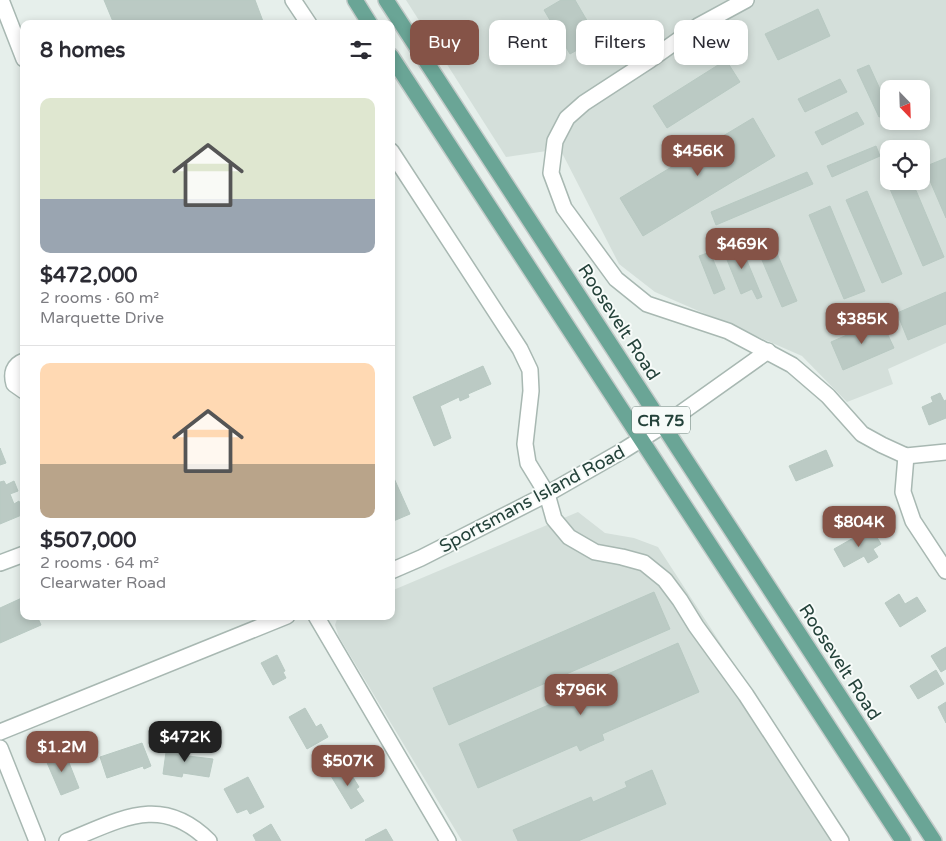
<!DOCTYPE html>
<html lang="en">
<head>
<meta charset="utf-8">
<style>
  body { margin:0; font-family:"Varela Round",sans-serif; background:#f7f7f7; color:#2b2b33; height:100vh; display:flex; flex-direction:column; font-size:19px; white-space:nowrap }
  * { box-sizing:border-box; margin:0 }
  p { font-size:16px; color:#7c7c81 }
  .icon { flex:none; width:28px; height:28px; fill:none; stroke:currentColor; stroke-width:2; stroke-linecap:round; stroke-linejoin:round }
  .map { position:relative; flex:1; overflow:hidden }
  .side { position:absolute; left:20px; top:20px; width:375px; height:600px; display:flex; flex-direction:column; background:#fff; border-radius:10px; box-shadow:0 2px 8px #0003 }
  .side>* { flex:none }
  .banner { position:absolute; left:410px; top:20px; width:460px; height:45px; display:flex; gap:10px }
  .needle { width:32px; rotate:157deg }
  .tools { position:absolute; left:880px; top:80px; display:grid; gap:10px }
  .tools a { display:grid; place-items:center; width:50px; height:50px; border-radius:10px; background:#fff; box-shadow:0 2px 8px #0003; font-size:25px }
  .price { position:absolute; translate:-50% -42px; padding:0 11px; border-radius:10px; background:#855347; color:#fff; font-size:16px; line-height:32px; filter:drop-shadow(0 1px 2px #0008) }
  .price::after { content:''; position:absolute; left:50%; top:30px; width:15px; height:11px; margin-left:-8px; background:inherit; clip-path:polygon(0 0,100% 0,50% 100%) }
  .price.on { background:#222; color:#fff }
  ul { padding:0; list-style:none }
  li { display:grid; align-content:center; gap:10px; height:265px; padding:0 20px }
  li+li { border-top:1px solid #e1e1e2 }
  li span { display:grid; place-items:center; height:155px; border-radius:10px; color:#555 }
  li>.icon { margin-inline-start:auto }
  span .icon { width:90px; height:90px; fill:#fffc; stroke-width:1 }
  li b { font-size:21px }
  h2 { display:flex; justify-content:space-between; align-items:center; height:60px; padding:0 20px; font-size:21px }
  .chip { padding:0 18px; border-radius:10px; background:#fff; box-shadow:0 2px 8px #0003; font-size:18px; line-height:45px }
  .chip.on { background:#855347; color:#fff }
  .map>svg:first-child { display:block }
  .built { fill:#d4dfda; fill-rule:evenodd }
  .building { fill:#bbcac4; stroke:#b8c9c2 }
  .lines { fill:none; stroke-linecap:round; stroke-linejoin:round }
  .minor-casing { stroke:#a8b8b2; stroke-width:18 }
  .major-casing { stroke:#c2cac8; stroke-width:18 }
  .minor { stroke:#fff; stroke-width:15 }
  .major { stroke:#6aa596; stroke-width:15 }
  .labels { text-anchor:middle; stroke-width:4; stroke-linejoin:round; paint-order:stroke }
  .shield { fill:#f7fbf9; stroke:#637a73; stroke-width:1 }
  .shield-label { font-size:16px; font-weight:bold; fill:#24423a }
  .street-label { font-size:18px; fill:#24423a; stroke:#f7fbf9 }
</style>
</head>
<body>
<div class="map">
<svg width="946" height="841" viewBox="0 0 946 841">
  <rect width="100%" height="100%" fill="#e6efeb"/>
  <g class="built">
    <path d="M406,0H946V343L888,369L893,384L847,402L802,356L655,292L619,264L560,149L506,157ZM889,89H921V121H889ZM889,149H921V181H889Z"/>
    <polygon points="578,512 605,533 634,538 658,547 849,841 462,841 339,637 335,625 337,619 339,616 391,616 391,591"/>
  </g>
  <g class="building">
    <polygon points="104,0 255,0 264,24 114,24"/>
    <polygon points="561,0 575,0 599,41 586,49 584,46 570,54 544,10"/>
    <polygon points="818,9 830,36 778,60 765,34"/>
    <polygon points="726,60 740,82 667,128 653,106"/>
    <polygon points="869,65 889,109 889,113 879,117 857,70"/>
    <polygon points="840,79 847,92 805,112 798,99"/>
    <polygon points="857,112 864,124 822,145 815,132"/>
    <polygon points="753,118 775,156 643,236 620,198"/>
    <polygon points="876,146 880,156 832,177 827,166"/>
    <polygon points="946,158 946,218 924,167"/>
    <polygon points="807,172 813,184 716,225 711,212"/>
    <polygon points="889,181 912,181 944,257 923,266 887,182"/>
    <polygon points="867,191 902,274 882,283 846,200"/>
    <polygon points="830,206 865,291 844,299 809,215"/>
    <polygon points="768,232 797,301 782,307 753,239"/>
    <polygon points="740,244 762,297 757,299 752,289 741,294 723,250"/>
    <polygon points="710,252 725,289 714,294 699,256"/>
    <polygon points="946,292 946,324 908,340 897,313"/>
    <polygon points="881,320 894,348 843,370 831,342"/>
    <polygon points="483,366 491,384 468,394 469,397 460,401 459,397 440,406 451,438 434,446 413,397"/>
    <polygon points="940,393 944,401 946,400 946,418 929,425 922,407 933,402 931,397"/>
    <polygon points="0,448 6,463 0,465"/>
    <polygon points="826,450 833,466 796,481 789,466"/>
    <polygon points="393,476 410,514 391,522 391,477"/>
    <polygon points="4,481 6,485 14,481 18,491 10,494 14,504 19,501 24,514 0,524 0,482"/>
    <polygon points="871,528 881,544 873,549 878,557 868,563 864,556 844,567 834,549"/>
    <polygon points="654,592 670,629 449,725 433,688"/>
    <polygon points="899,594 905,604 917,597 926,611 900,627 885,603"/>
    <polygon points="24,597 24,616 37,616 41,625 0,643 0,608"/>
    <polygon points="678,643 699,692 602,734 604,740 590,746 580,751 577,745 478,788 459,744 569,696 567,692"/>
    <polygon points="946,647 946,669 941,672 931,656"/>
    <polygon points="277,655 285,671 283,672 286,678 273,685 261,663"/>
    <polygon points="936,670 944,684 918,699 910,686"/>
    <polygon points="946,702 946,723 938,707"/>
    <polygon points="305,708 316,727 321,724 328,737 307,749 289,717"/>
    <polygon points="142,743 151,766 144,769 143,766 107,778 100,757"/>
    <polygon points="180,744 190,745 188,756 213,759 209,777 183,773 182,777 163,774 167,745 179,747"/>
    <polygon points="64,750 79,788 61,795 45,758"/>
    <polygon points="346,766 359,787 356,789 364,801 351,809 331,776"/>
    <polygon points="652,770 666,804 578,841 518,841 513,830 591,797 593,802 627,787 625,782"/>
    <polygon points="248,777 264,807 250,814 247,809 237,813 224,789"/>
    <polygon points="271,824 281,841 256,841 253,835"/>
    <polygon points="386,829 393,841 366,841 365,840"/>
  </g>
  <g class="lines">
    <defs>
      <g id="minor">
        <polyline points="1,0 24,59"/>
        <polyline points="293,0 309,24"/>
        <polyline points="746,0 698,26 650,60 584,103 567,118 555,141 551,173 564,208 616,279 647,304 728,331 792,365 828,396 862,434 882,445 906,456 946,452"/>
        <polyline points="391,151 520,349 530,370 531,391 525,444 528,463 547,494 554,519 569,537 595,552 622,557 644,563 665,580 680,600 696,626 746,695 841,841"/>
        <path d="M24,361C13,365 11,374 14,384L24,391"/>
        <polyline points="906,456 903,492 913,521 946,571"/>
        <polyline points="0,563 24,554"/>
        <polyline points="391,571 421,558 547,494 624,450 664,425 768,351"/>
        <polyline points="316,616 448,841"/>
        <polyline points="0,732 287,616"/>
        <polyline points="0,748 37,841"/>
        <path d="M67,841C120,820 161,793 209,841"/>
      </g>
      <g id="major">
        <polyline points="355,0 370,24"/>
        <polyline points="386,0 934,841"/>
        <polyline points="391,56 903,841"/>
      </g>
    </defs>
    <use href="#minor" class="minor-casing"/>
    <use href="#major" class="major-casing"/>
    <use href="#minor" class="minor"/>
    <use href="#major" class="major"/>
  </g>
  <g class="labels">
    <rect class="shield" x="632" y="406.5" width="58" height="27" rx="4"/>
    <g class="shield-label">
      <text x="661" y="426">CR 75</text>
    </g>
    <g class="street-label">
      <text transform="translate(619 322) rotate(57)" y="6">Roosevelt Road</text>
      <text transform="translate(532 499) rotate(-28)" y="6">Sportsmans Island Road</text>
      <text transform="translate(840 662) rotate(57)" y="6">Roosevelt Road</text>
    </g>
  </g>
</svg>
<div class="tools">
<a><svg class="needle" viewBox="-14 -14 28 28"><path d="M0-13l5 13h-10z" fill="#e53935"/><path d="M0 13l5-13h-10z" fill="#7c7c81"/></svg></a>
<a><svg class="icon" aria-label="locate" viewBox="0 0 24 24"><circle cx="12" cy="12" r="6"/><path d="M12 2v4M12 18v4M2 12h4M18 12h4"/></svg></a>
</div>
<b class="price" style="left:698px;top:177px">$456K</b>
<b class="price" style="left:742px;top:270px">$469K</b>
<b class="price" style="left:862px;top:345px">$385K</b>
<b class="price" style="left:859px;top:548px">$804K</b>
<b class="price" style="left:581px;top:716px">$796K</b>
<b class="price on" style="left:185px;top:763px">$472K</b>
<b class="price" style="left:62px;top:773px">$1.2M</b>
<b class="price" style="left:348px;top:787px">$507K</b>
<div class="banner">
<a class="chip on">Buy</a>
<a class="chip">Rent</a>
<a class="chip">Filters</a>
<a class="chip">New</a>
</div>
<section class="side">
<h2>8 homes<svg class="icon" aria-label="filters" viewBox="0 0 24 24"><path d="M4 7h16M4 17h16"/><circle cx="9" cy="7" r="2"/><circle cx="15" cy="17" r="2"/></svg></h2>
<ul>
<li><span style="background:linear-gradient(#dfe7d0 65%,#9aa5b1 0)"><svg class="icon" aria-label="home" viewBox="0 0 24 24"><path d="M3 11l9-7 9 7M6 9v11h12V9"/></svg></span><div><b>$472,000</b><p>2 rooms · 60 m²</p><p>Marquette Drive</p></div></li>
<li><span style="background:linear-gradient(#ffd9b3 65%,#b9a48a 0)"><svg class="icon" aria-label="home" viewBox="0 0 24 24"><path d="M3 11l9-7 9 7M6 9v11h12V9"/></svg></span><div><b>$507,000</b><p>2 rooms · 64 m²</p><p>Clearwater Road</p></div></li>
</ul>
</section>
</div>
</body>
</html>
